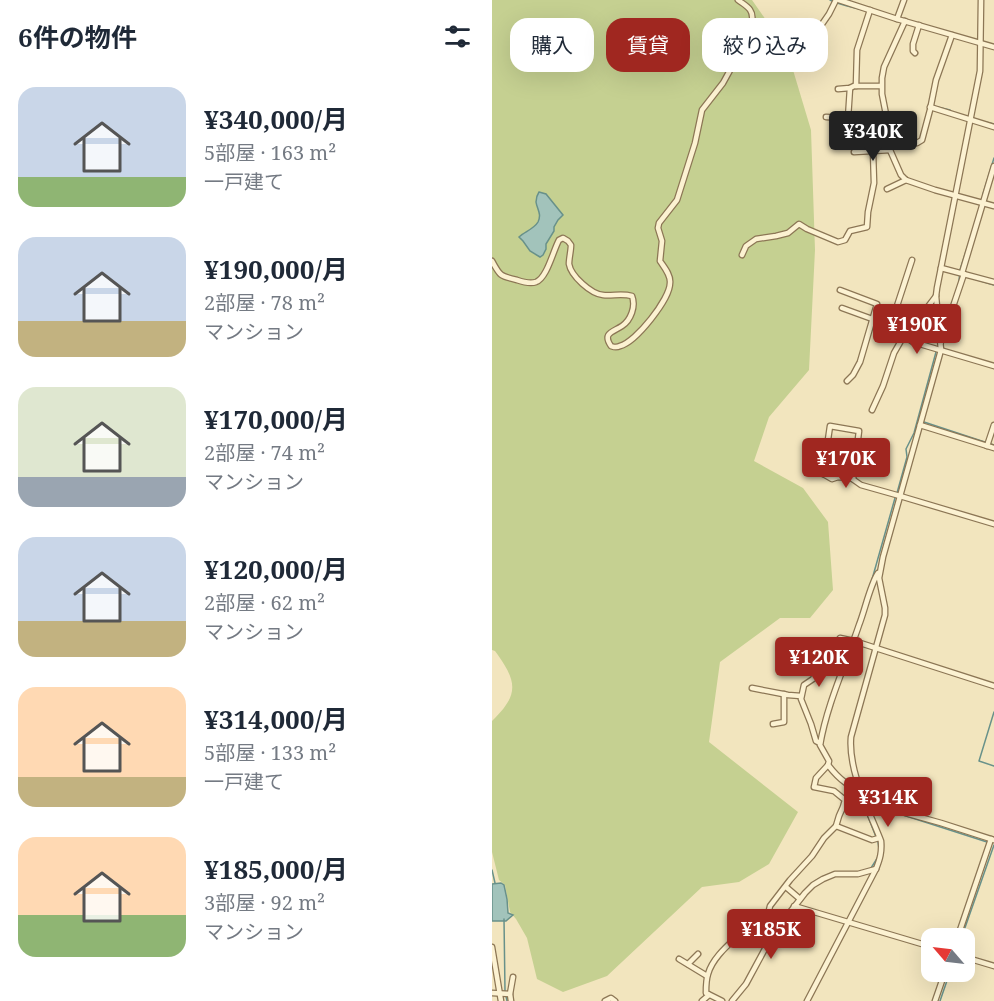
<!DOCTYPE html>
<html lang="ja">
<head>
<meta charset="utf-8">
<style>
  body { margin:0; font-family:"Noto Serif","Noto Sans JP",serif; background:#f2f2f3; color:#1f2937; height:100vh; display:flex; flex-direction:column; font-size:22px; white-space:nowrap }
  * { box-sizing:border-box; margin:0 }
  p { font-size:20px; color:#747a83 }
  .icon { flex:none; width:33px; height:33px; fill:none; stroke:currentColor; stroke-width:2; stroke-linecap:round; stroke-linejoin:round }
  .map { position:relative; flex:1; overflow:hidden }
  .side { display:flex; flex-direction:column; background:#fff; width:492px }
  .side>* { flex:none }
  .hud { position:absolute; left:18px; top:18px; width:393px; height:54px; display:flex; gap:12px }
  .needle { width:39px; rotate:298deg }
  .fabs { position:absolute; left:429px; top:928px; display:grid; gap:12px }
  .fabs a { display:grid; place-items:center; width:54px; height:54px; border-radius:12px; background:#fff; box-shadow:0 6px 24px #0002; font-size:30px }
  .price { position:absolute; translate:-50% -51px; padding:0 14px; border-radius:6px; background:#a02720; color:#fff; font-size:20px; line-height:39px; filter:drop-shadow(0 2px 3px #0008) }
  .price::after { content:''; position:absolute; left:50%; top:36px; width:18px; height:14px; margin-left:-9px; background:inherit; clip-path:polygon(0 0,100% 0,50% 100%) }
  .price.on { background:#222; color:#fff }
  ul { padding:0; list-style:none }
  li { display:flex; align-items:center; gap:18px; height:150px; padding:0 18px }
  li span { display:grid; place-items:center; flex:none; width:168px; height:120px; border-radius:18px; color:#555 }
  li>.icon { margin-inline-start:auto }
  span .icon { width:72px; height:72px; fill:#fffc; stroke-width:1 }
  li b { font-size:26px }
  h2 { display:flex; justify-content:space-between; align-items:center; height:72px; padding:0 18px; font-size:26px }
  .pill { padding:0 21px; border-radius:18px; background:#fff; box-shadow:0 6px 24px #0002; font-size:21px; line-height:54px }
  .pill.on { background:#a02720; color:#fff }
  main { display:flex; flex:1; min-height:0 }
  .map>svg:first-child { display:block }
  .green { fill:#c5d091 }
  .water { fill:#a2c3bb; stroke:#68918a; stroke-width:1.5 }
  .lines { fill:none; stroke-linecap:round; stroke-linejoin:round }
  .stream { stroke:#68918a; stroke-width:1.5 }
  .minor-casing { stroke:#8c7655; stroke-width:7 }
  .minor { stroke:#fcf2d2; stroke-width:4.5 }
</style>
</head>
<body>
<main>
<section class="side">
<h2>6件の物件<svg class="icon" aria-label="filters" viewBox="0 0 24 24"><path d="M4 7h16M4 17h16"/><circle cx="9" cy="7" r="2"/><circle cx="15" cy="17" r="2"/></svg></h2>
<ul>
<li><span style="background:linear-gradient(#c9d6e8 75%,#8fb573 0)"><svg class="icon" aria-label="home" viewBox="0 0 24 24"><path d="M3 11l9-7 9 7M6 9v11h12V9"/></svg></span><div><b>¥340,000/月</b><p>5部屋 · 163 m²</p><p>一戸建て</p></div></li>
<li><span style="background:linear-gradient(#c9d6e8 70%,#c2b280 0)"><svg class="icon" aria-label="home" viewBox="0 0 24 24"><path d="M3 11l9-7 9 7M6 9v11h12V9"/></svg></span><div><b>¥190,000/月</b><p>2部屋 · 78 m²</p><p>マンション</p></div></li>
<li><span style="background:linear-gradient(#dfe7d0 75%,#9aa5b1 0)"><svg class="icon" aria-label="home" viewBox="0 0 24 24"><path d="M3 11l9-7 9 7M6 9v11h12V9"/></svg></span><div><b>¥170,000/月</b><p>2部屋 · 74 m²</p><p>マンション</p></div></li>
<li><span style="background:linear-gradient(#c9d6e8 70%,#c2b280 0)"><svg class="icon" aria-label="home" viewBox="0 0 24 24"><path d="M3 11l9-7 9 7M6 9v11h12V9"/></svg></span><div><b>¥120,000/月</b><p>2部屋 · 62 m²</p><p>マンション</p></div></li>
<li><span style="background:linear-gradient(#ffd9b3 75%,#c2b280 0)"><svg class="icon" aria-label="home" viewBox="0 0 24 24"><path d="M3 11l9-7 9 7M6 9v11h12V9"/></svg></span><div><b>¥314,000/月</b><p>5部屋 · 133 m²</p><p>一戸建て</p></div></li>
<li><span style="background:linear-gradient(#ffd9b3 65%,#8fb573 0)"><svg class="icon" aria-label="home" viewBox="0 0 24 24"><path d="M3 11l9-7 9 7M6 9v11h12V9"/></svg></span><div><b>¥185,000/月</b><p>3部屋 · 92 m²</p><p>マンション</p></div></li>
</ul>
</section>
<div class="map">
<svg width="502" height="1001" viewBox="0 0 502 1001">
  <rect width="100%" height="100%" fill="#f2e5be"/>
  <path class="green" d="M0,0H260L295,50L319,130L323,250L317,370L277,417L262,461L311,488L336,522L341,590L318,618H288L228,662L217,742L306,812L277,864L247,882L210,887L115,976L71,992L45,979L35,938L24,919L18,912L13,885L7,880L0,852V721C28,694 25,681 3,651L0,650Z"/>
  <g class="water">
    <path d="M47,192L54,194L71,215L66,220L62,227V231L54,244V249L51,255L48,257L38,251L31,241L27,237C32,232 42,229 46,222C50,214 45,209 44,202C44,199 45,195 47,192Z"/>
    <polygon points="9,883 12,885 15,899 16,913 21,915 14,921 0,921 0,884"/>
  </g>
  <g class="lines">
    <g class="stream">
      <path d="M338,0C348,5 360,7 371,10"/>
      <polyline points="441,106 458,110"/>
      <polyline points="489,121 502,124"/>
      <polyline points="491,194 502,158"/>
      <polyline points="479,278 502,285"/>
      <polyline points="467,281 468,270 477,242"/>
      <polyline points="432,422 502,445"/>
      <polyline points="405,493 415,457 414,449 422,433 444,352"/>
      <polyline points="379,583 403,498"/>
      <polyline points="502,712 487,761 502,766"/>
      <polyline points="375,814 386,842 387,849"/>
      <polyline points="408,814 495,842"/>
      <polyline points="379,868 386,857"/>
      <polyline points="0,870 3,883"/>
      <path d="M323,881C335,873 345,871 360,872"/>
      <polyline points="12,919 13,991 15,1001"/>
      <polyline points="469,939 502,845"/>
      <polyline points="448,1001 458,972"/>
    </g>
    <defs>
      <g id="minor">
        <polyline points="347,0 405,19 502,47"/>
        <polyline points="405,19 412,0"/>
        <polyline points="413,21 392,67 390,78 390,94 400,145 398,150 409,175 414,180 443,190 502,206"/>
        <polyline points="311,45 327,37 328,27 337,14 344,0"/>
        <polyline points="423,53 421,51 421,44 427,25"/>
        <polyline points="364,86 365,50 378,10"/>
        <polyline points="346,89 358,88 362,86 389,86"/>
        <polyline points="438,107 502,127"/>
        <polyline points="334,117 354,118 394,115"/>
        <polyline points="356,118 358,88"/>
        <polyline points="400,145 425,143 430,140 438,110 444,80 460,35"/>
        <polyline points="362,152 398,150"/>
        <polyline points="395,189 414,180"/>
        <polyline points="250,255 254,246 264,239 284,236 296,233 307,224 315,229 346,242 353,240 358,231 375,227 376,212 382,183 381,151"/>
        <polyline points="420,260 403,312 425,321"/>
        <path d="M0,261C8,276 8,276 25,280C31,282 38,284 44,282C55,278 61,251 67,240L71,238L76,241L79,245C79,251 77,258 77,264C79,276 99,294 111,295C121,296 130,293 140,296C144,306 139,320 130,326C121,332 110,333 119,346C122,347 124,348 128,346C144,342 178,299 178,283C179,275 172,267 168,261L170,241L166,228L167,223L185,200L203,143L210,110L231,83L242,63L260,21C262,9 254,6 246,0"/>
        <polyline points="449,268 502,282"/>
        <polyline points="470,273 502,166"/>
        <polyline points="348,290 385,304 368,362 361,375 355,381"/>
        <polyline points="350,308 383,320 409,334 421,342 502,366"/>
        <polyline points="449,342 472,274"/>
        <polyline points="380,410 391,386 402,353 410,339 425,321 444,296"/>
        <polyline points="428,425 502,448"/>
        <polyline points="495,446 502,425"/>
        <polyline points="314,464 340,479 346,477 359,478 369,485 408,496 502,524"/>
        <polyline points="331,474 338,426 367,431 361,479"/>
        <polyline points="260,688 296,695 309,696"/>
        <polyline points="281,724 292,722 292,694"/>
        <polyline points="328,743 324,741 319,724 309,699 312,685 321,679 333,655 338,653 348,638 362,641 502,686"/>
        <path d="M368,788C356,788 343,774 336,765L337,761L328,745C335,704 354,664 367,625C373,610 378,585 386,573"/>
        <polyline points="373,800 388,806 449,823 502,840"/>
        <polyline points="344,826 380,840 387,838"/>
        <polyline points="294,887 308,899"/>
        <polyline points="302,906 440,947"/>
        <polyline points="465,939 499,839"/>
        <polyline points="0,947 9,1001"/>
        <polyline points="472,957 502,966"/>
        <polyline points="187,959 215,976"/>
        <polyline points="196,964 206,954"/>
        <polyline points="0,993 18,994"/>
        <polyline points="19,1001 18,994 21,977"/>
        <polyline points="113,1001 119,998 123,1001"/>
        <polyline points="210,1001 217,995"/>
        <path d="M230,1001L214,993C214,987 214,980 216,974C221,956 240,942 252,930L258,935L270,921L275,919L278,906L298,880L320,856L332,838L344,826L347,816L351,807L353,800L342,791L322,787L324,778L336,765"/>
        <polyline points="240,1001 254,984 281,934 313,893 321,885 331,879 343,874 366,874 384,869"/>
        <path d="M315,1001L384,869C388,859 390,852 389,841C377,810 356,771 359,737L393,615V608L387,578L391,557L449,350L444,296L445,288L488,71L489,0"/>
        <polyline points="443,1001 453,972"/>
      </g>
    </defs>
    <use href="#minor" class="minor-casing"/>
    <use href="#minor" class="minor"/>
  </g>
</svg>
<div class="fabs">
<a><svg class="needle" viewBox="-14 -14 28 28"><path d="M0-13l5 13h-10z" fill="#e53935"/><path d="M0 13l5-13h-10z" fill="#747a83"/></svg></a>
</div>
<b class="price on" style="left:381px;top:162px">¥340K</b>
<b class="price" style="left:425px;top:355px">¥190K</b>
<b class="price" style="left:354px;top:489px">¥170K</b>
<b class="price" style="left:327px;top:688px">¥120K</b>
<b class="price" style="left:396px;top:828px">¥314K</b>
<b class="price" style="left:279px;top:960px">¥185K</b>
<div class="hud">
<a class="pill">購入</a>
<a class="pill on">賃貸</a>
<a class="pill">絞り込み</a>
</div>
</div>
</main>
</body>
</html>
